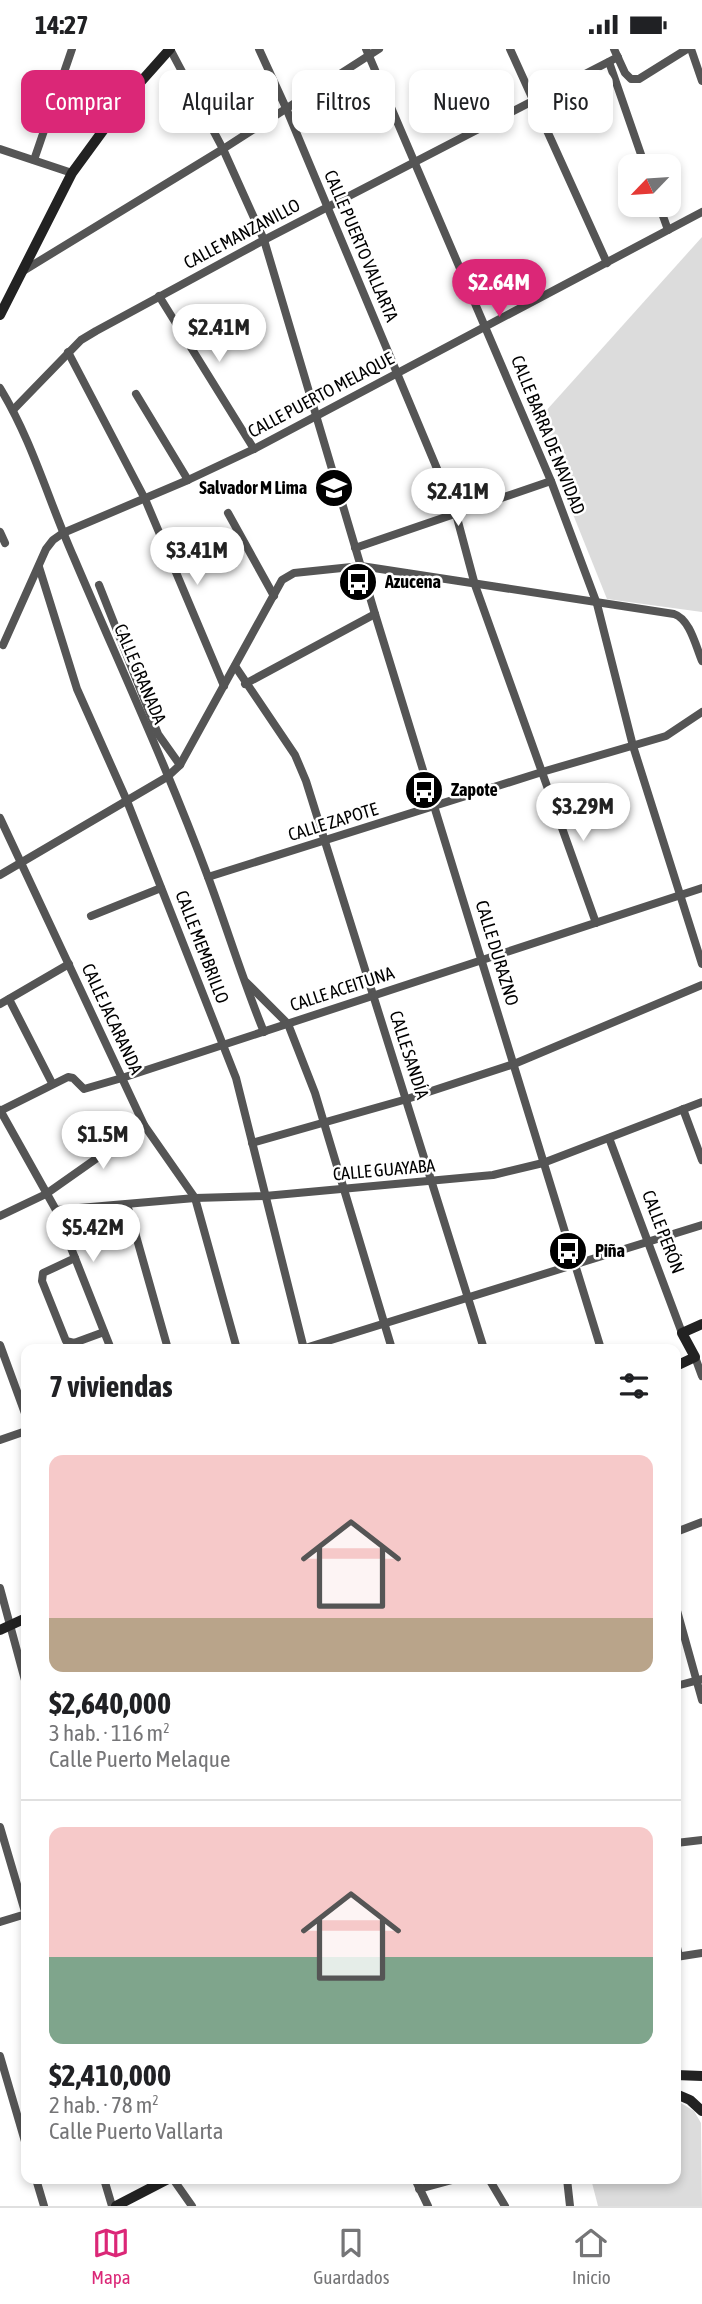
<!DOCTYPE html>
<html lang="es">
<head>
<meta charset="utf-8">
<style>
  body { margin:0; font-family:"Asap Condensed",sans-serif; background:#f2f2f2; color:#202124; height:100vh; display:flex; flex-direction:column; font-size:26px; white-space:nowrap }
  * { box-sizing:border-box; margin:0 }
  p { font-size:23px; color:#757577 }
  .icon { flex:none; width:38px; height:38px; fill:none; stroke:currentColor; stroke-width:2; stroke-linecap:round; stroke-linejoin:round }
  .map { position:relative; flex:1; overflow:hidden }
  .details { position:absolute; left:21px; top:1295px; width:660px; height:840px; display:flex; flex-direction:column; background:#fff; border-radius:14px; box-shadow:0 4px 10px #0003 }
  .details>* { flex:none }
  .banner { position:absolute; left:21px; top:21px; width:662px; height:63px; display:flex; gap:14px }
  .needle { width:46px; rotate:245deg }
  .fabs { position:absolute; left:618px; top:105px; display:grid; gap:14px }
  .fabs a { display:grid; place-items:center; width:63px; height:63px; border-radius:14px; background:#fff; box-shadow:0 4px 10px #0003; font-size:35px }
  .price { position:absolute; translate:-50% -60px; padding:0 16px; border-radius:24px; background:#fff; color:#222; font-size:23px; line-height:46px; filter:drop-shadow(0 2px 4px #0008) }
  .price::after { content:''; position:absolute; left:50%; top:42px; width:21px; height:16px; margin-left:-10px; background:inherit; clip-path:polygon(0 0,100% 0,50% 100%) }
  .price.on { background:#db2777; color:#fff }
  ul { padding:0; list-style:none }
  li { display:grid; align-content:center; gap:14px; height:371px; padding:0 28px }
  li+li { border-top:2px solid #e0e0e0 }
  li span { display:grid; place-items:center; height:217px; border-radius:14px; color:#555 }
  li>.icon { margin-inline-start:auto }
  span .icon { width:126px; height:126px; fill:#fffc; stroke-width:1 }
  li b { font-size:30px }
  h2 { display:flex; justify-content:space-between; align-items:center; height:84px; padding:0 28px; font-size:30px }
  .pill { padding:0 24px; border-radius:14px; background:#fff; box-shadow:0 4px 10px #0003; font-size:24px; line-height:63px }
  .pill.on { background:#db2777; color:#fff }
  .status { display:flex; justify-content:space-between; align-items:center; height:49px; padding:0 35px; background:#fff; direction:ltr }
  .status svg { height:19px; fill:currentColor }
  .tab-bar { display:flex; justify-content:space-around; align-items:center; height:98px; border-top:2px solid #e0e0e0; background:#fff; font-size:19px; color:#757577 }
  .tab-bar a { display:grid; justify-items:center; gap:4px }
  .tab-bar .on { color:#db2777 }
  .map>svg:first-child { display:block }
  .green { fill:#dcdcdc }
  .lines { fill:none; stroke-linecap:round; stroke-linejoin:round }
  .street { stroke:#555; stroke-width:8 }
  .secondary { stroke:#222; stroke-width:10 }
  .labels { text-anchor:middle; stroke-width:5; stroke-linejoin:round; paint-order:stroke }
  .street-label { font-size:18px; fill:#000; stroke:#fff }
  .poi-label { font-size:18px; font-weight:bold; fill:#000; stroke:#fff; text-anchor:start }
</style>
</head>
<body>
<div class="status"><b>14:27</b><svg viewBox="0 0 49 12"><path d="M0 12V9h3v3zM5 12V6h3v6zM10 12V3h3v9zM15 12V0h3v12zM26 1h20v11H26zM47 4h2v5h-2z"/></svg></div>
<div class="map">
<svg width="702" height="2157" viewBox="0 0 702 2157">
  <rect width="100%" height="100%" fill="#fff"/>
  <g class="green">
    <polygon points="702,188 702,563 607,550 536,373"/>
    <polygon points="676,2051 694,2062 701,2074 702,2157 598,2157 591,2130 676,2130"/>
  </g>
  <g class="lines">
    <g class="street">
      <polyline points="170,0 223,100 264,191 375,565 601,1300"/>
      <polyline points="259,0 286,59 456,465 475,536 596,874"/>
      <polyline points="366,0 551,432 597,555 633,697 702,915"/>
      <polyline points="510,0 607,214"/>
      <polyline points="614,0 625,24 631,30 639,30 687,0"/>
      <polyline points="691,0 702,32"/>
      <polyline points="609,13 645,117"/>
      <polyline points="0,100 72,124"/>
      <polyline points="34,111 72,0"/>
      <polyline points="659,156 668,181"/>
      <polyline points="23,222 223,100 379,0"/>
      <polyline points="159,247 254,400"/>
      <polyline points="68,303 145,450 224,637"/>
      <path d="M0,339C32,391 49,453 74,509C119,615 168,720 208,828C227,879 243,932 264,983"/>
      <polyline points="136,345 188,431"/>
      <polyline points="13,361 81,291 96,282 264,191 618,8"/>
      <polyline points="228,464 274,547"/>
      <polyline points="0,483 5,494"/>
      <polyline points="355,499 551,432"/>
      <polyline points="39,518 77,640 127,752 236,1029 304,1300"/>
      <polyline points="99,536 158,685 180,716"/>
      <polyline points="3,596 46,500 53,491 63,484 188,431 254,400 702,163"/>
      <polyline points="235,617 295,706 306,732 484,1300"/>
      <polyline points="245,635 375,565"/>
      <polyline points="0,769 144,1076 195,1149 237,1300"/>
      <path d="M0,826L167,728L180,716L282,531L294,524L361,517L674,565C690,570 696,598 702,612"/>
      <polyline points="208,828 542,723 666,687 702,663"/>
      <polyline points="91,867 161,839"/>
      <polyline points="246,933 288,975 315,1044 392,1300"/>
      <polyline points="9,950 52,1034"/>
      <polyline points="0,955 69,915"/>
      <polyline points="683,1060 702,1111"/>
      <polyline points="0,1061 56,1161 111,1300"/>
      <polyline points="0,1062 68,1028 73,1029 84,1040 122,1029 702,839"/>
      <polyline points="609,1089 682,1284"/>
      <polyline points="252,1094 407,1050 514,1015 702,936"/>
      <polyline points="127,1155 168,1300"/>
      <polyline points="56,1161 195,1149 265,1147 493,1126 543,1114 702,1053"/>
      <polyline points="0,1167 46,1145 144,1076"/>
      <polyline points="75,1209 43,1224 42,1232 66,1292 74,1294 104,1283"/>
      <polyline points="0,1296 26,1367"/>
      <polyline points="302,1300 702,1176"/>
      <polyline points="695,1308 702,1327"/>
      <polyline points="0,1391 26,1382"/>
      <polyline points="676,1483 702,1473"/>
      <polyline points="0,1539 26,1635"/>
      <polyline points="676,1558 702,1651"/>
      <polyline points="676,1637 702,1630"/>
      <polyline points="0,1778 26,1866"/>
      <polyline points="676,1794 702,1791"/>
      <polyline points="0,1873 26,1865"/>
      <polyline points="676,1894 679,1907"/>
      <polyline points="676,1908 702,1904"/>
      <polyline points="0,2007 26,2096"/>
      <polyline points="36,2130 44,2157"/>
      <polyline points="104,2130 112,2157"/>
      <polyline points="173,2130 192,2157"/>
      <polyline points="415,2130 428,2157"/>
      <polyline points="489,2130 505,2157"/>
      <polyline points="567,2130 570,2157"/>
      <polyline points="419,2140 456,2130"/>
    </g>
    <g class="secondary">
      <polyline points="0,266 72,124 129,46 170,0"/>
      <polyline points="676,1317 695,1308 682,1284 702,1275"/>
      <polyline points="0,1581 26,1569"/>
      <polyline points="676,2026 702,2027"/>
      <polyline points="676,2045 690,2051 702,2062"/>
      <polyline points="116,2157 168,2130"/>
    </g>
  </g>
  <defs>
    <symbol id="school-disc" viewBox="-11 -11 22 22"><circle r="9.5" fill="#000" stroke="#fff"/><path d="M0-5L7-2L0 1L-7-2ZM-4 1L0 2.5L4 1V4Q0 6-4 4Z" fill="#fff"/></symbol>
    <symbol id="bus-disc" viewBox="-11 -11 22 22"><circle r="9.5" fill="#000" stroke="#fff"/><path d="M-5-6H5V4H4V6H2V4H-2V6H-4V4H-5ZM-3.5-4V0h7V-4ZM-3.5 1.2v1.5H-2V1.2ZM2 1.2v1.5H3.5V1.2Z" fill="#fff"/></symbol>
  </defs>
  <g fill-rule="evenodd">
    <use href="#school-disc" x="312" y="417" width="44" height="44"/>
    <use href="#bus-disc" x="336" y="511" width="44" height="44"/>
    <use href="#bus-disc" x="402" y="719" width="44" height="44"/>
    <use href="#bus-disc" x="546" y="1180" width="44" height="44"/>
  </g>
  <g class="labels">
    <g class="street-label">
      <text transform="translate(242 185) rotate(-28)" y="6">CALLE MANZANILLO</text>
      <text transform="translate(361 197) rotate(67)" y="6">CALLE PUERTO VALLARTA</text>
      <text transform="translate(321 346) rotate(-28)" y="6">CALLE PUERTO MELAQUE</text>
      <text transform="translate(548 386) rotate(68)" y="6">CALLE BARRA DE NAVIDAD</text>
      <text transform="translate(140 625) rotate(67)" y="6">CALLE GRANADA</text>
      <text transform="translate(333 773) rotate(-17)" y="6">CALLE ZAPOTE</text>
      <text transform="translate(202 898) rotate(69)" y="6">CALLE MEMBRILLO</text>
      <text transform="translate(497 904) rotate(73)" y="6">CALLE DURAZNO</text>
      <text transform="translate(342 940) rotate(-18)" y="6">CALLE ACEITUNA</text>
      <text transform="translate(112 970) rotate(65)" y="6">CALLE JACARANDA</text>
      <text transform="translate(409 1006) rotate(72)" y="6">CALLE SANDÍA</text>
      <text transform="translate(384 1121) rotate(-5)" y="6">CALLE GUAYABA</text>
      <text transform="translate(663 1183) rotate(69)" y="6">CALLE PERÓN</text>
    </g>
    <g class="poi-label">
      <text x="307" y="445" text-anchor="end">Salvador M Lima</text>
      <text x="385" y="539">Azucena</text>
      <text x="451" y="747">Zapote</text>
      <text x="595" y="1208">Piña</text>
    </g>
  </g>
</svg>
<div class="fabs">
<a><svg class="needle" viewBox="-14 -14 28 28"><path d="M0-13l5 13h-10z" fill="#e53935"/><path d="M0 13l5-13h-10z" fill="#757577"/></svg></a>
</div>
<b class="price on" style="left:499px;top:270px">$2.64M</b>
<b class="price" style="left:219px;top:315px">$2.41M</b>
<b class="price" style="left:458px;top:479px">$2.41M</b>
<b class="price" style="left:197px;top:538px">$3.41M</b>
<b class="price" style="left:583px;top:794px">$3.29M</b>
<b class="price" style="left:103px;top:1122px">$1.5M</b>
<b class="price" style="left:93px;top:1215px">$5.42M</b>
<div class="banner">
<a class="pill on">Comprar</a>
<a class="pill">Alquilar</a>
<a class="pill">Filtros</a>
<a class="pill">Nuevo</a>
<a class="pill">Piso</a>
</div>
<section class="details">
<h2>7 viviendas<svg class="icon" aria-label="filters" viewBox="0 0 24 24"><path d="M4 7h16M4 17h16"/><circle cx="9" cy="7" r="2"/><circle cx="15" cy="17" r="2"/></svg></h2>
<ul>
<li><span style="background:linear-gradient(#f6c9c9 75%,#b9a48a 0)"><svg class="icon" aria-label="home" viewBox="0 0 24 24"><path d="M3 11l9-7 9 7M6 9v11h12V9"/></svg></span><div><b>$2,640,000</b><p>3 hab. · 116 m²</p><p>Calle Puerto Melaque</p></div></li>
<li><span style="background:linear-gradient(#f6c9c9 60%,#7fa58c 0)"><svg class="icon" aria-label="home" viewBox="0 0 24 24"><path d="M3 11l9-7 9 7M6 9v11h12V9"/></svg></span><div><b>$2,410,000</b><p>2 hab. · 78 m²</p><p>Calle Puerto Vallarta</p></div></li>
</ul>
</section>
</div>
<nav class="tab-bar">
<a class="on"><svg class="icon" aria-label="map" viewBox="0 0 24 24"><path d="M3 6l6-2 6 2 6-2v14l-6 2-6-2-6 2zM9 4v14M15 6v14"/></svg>Mapa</a>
<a><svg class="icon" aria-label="saved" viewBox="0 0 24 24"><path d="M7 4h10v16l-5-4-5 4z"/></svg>Guardados</a>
<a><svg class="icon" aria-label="home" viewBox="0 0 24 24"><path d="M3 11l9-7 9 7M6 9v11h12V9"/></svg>Inicio</a>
</nav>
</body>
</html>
